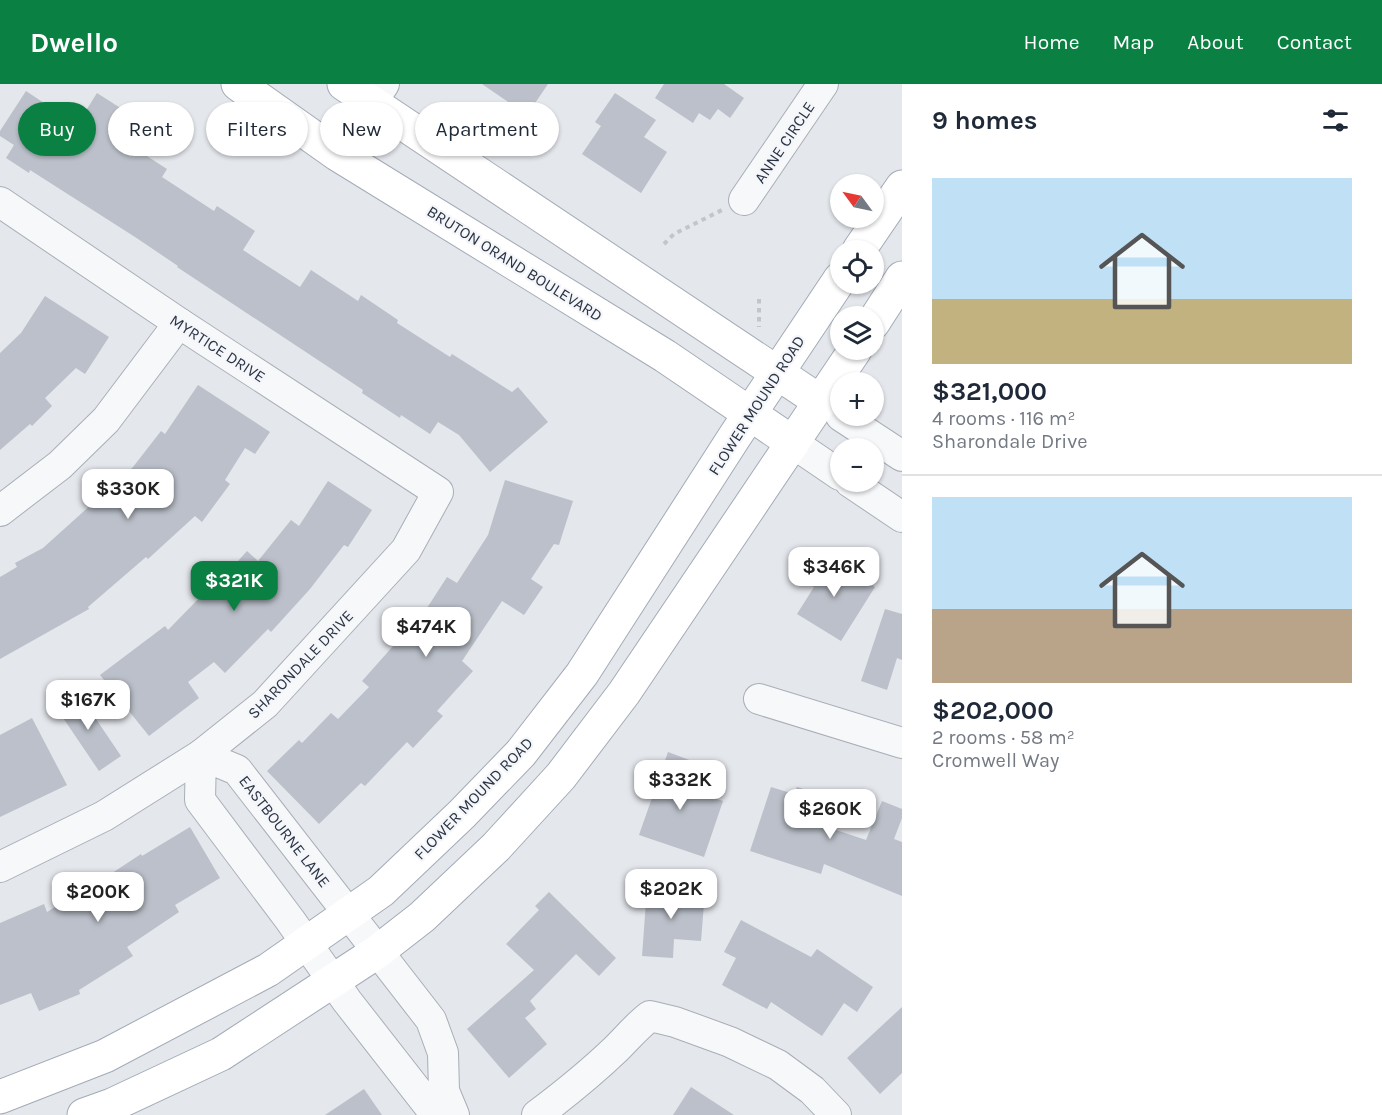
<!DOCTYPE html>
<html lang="en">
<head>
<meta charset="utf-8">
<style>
  body { margin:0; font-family:Karla,sans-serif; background:#f6f6f7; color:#1f2937; height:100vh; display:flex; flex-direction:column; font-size:22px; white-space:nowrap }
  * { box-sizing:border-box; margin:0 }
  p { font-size:20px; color:#747a83 }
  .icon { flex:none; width:33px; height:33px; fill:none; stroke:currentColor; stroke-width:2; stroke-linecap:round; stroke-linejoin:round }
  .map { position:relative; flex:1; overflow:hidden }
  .sheet { display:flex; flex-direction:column; background:#fff; width:480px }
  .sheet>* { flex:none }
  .top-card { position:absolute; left:18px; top:18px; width:570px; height:54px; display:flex; gap:12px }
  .needle { width:39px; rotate:303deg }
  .tools { position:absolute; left:830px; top:90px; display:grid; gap:12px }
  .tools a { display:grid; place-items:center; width:54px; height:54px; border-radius:50%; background:#fff; box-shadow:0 2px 4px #0004; font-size:30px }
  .price { position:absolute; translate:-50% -51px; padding:0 14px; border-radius:12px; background:#fff; color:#222; font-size:20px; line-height:39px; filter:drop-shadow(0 2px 3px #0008) }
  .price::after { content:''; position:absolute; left:50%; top:36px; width:18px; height:14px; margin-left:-9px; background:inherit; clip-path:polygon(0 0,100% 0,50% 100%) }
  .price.current { background:#0b8043; color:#fff }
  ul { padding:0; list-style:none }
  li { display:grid; align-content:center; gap:12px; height:318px; padding:0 30px }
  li+li { border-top:2px solid #e0e1e3 }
  li span { display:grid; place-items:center; height:186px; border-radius:0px; color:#555 }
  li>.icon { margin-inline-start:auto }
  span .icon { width:108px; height:108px; fill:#fffc; stroke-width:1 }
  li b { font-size:26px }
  h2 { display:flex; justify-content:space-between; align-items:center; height:72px; padding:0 30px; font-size:26px }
  .chip { padding:0 21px; border-radius:27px; background:#fff; box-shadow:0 2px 4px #0004; font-size:21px; line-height:54px }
  .chip.current { background:#0b8043; color:#fff }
  header { display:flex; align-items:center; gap:36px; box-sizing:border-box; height:84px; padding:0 30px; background:#0b8043; color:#fff }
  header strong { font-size:28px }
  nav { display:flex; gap:33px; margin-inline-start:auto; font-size:21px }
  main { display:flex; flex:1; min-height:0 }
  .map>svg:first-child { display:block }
  .building { fill:#bbc0ca }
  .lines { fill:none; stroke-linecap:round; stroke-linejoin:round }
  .minor-casing { stroke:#a9aeb7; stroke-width:32 }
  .major-casing { stroke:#a3abb8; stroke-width:35 }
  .path { stroke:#c2c5cb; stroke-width:4; stroke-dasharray:4.5 4.5; stroke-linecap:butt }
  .minor { stroke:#f7f8fa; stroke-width:30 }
  .major { stroke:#fff; stroke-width:33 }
  .labels { text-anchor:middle; stroke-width:4.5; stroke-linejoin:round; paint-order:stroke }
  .street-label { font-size:16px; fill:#2b3445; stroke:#f4f6f9 }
</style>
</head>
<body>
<header>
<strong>Dwello</strong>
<nav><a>Home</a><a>Map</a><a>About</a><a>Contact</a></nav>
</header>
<main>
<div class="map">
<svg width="902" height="1031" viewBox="0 0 902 1031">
  <rect width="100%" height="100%" fill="#e4e7ec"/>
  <g class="building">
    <polygon points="482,0 548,0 527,31"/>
    <polygon points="664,0 724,0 744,14 730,34 718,25 710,36 699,29 693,39 655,14"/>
    <polygon points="26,7 77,41 97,9 136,34 122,56 167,85 162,93 214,127 217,122 255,147 243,166 300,203 311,186 358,217 361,211 398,236 397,239 450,273 452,270 512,308 518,303 548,338 490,388 459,351 438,338 430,350 401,331 400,334 362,309 363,306 333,286 177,183 178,182 135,153 30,86 29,89 6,74 14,61 0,52 0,47"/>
    <polygon points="615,9 656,36 644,53 667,68 641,109 582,70 601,42 595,38"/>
    <polygon points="45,212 109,253 85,290 76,284 45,314 52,322 32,342 30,340 0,366 0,269 21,249"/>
    <polygon points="198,301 270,348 255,370 245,364 225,396 230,400 202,438 195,432 148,475 146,473 88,523 89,525 0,575 0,493 17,483 15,479 43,464 133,383 161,347 165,350"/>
    <polygon points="505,396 573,417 559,461 554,460 531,495 543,503 524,531 502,517 462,577 473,587 437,627 443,632 413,664 407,658 365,702 361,699 319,740 267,687 299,656 302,659 331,629 338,635 369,603 362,597 427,524 447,493 457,499 488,451"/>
    <polygon points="328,397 372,426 348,463 344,461 310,505 271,548 268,545 225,589 214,578 188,598 199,614 149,652 100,591 165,542 168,546 208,505 211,507 247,467 258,477 291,436 299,442"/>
    <polygon points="822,470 875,503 841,557 797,530 814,503 805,497"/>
    <polygon points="885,525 902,530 902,576 897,574 887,606 861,597"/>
    <polygon points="77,607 121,672 99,687 55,622"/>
    <polygon points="32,634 67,701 0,733 0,651"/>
    <polygon points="668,668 692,677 683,703 723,717 704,773 639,751"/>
    <polygon points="771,703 794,710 797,703 823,711 815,739 866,756 882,717 902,725 902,734 894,755 902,758 902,812 824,780 821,790 750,767"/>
    <polygon points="190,743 220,794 175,821 179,828 127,863 133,872 79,906 80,910 39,927 31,909 0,921 0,839 44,820 47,828 90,801 91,803 141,770 142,772"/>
    <polygon points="647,804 705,807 701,857 674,855 673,874 642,872"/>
    <polygon points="549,808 616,874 599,892 576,870 530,917 536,925 525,934 547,960 509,994 467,945 534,886 506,860 539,826 535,822"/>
    <polygon points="741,836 811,873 817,865 873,903 857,928 844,919 822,952 771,918 767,925 722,901 736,874 724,868"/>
    <polygon points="902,923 902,989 880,1010 847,974"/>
    <polygon points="691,1003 734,1031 673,1031"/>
    <polygon points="364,1005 382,1031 325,1031"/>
  </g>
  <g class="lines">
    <defs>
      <g id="minor">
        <polyline points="337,70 384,0"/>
        <polyline points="744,116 823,0"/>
        <polyline points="0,118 179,239 438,408 406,466 265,620 201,671 104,732 0,783"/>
        <polyline points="841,332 902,372"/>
        <polyline points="793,359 840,391"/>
        <polyline points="850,398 902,433"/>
        <polyline points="0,427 60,381 106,336 179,239"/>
        <polyline points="759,615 902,659"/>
        <polyline points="436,1031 347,917 290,836 200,716 201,671 237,686 431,936 443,969 444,1007 454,1031"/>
        <path d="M537,1031C565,1010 592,988 616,965C628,953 637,942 650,932L675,938L730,958L778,981L812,1006L836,1031"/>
      </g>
      <g id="major">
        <polyline points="238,0 337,70 665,272 793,359"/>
        <polyline points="344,0 821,318"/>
        <polyline points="859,166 902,103"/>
        <polyline points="873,239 902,194"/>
        <polyline points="0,1013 105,972 268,886 381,807 462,730 521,669 582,590 735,352 840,195"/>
        <polyline points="84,1031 112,1021 221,970 377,868 422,833 496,763 561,692 624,609 855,266"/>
      </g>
    </defs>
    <use href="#minor" class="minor-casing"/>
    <use href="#major" class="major-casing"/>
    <g class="path">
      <polyline points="664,160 674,150 722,126"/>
      <polyline points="759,215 759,243"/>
    </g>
    <use href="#minor" class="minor"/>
    <use href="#major" class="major"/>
  </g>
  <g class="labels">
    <g class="street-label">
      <text transform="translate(784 58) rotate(-56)" y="6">ANNE CIRCLE</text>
      <text transform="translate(515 179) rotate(32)" y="6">BRUTON ORAND BOULEVARD</text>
      <text transform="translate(218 264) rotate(33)" y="6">MYRTICE DRIVE</text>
      <text transform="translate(756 321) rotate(-57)" y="6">FLOWER MOUND ROAD</text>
      <text transform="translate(300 580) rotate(-46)" y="6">SHARONDALE DRIVE</text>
      <text transform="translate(473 714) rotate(-46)" y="6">FLOWER MOUND ROAD</text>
      <text transform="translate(285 747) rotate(52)" y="6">EASTBOURNE LANE</text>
    </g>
  </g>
</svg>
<div class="tools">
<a><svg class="needle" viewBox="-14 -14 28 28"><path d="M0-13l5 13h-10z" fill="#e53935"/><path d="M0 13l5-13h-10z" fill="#747a83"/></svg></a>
<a><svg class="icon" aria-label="locate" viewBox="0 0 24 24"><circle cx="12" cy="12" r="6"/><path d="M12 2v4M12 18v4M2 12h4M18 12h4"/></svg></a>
<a><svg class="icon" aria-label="layers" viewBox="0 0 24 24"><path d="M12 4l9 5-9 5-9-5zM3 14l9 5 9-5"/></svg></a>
<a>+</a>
<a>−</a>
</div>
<b class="price" style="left:128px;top:436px">$330K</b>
<b class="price" style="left:834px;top:514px">$346K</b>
<b class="price current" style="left:234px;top:528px">$321K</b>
<b class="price" style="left:426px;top:574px">$474K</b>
<b class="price" style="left:88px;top:647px">$167K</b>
<b class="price" style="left:680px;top:727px">$332K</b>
<b class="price" style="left:830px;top:756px">$260K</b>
<b class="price" style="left:671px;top:836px">$202K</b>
<b class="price" style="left:98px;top:839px">$200K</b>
<div class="top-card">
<a class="chip current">Buy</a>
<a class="chip">Rent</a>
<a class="chip">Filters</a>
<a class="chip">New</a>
<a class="chip">Apartment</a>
</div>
</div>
<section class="sheet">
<h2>9 homes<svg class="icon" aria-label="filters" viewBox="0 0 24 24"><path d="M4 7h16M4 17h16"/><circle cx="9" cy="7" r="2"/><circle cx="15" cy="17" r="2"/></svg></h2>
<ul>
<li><span style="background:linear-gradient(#bfe0f5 65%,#c2b280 0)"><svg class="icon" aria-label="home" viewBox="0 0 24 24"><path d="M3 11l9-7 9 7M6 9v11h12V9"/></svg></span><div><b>$321,000</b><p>4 rooms · 116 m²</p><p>Sharondale Drive</p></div></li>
<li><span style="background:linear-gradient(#bfe0f5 60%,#b9a48a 0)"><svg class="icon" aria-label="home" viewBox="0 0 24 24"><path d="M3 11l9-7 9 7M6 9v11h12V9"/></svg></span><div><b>$202,000</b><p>2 rooms · 58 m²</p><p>Cromwell Way</p></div></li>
</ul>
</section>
</main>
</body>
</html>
